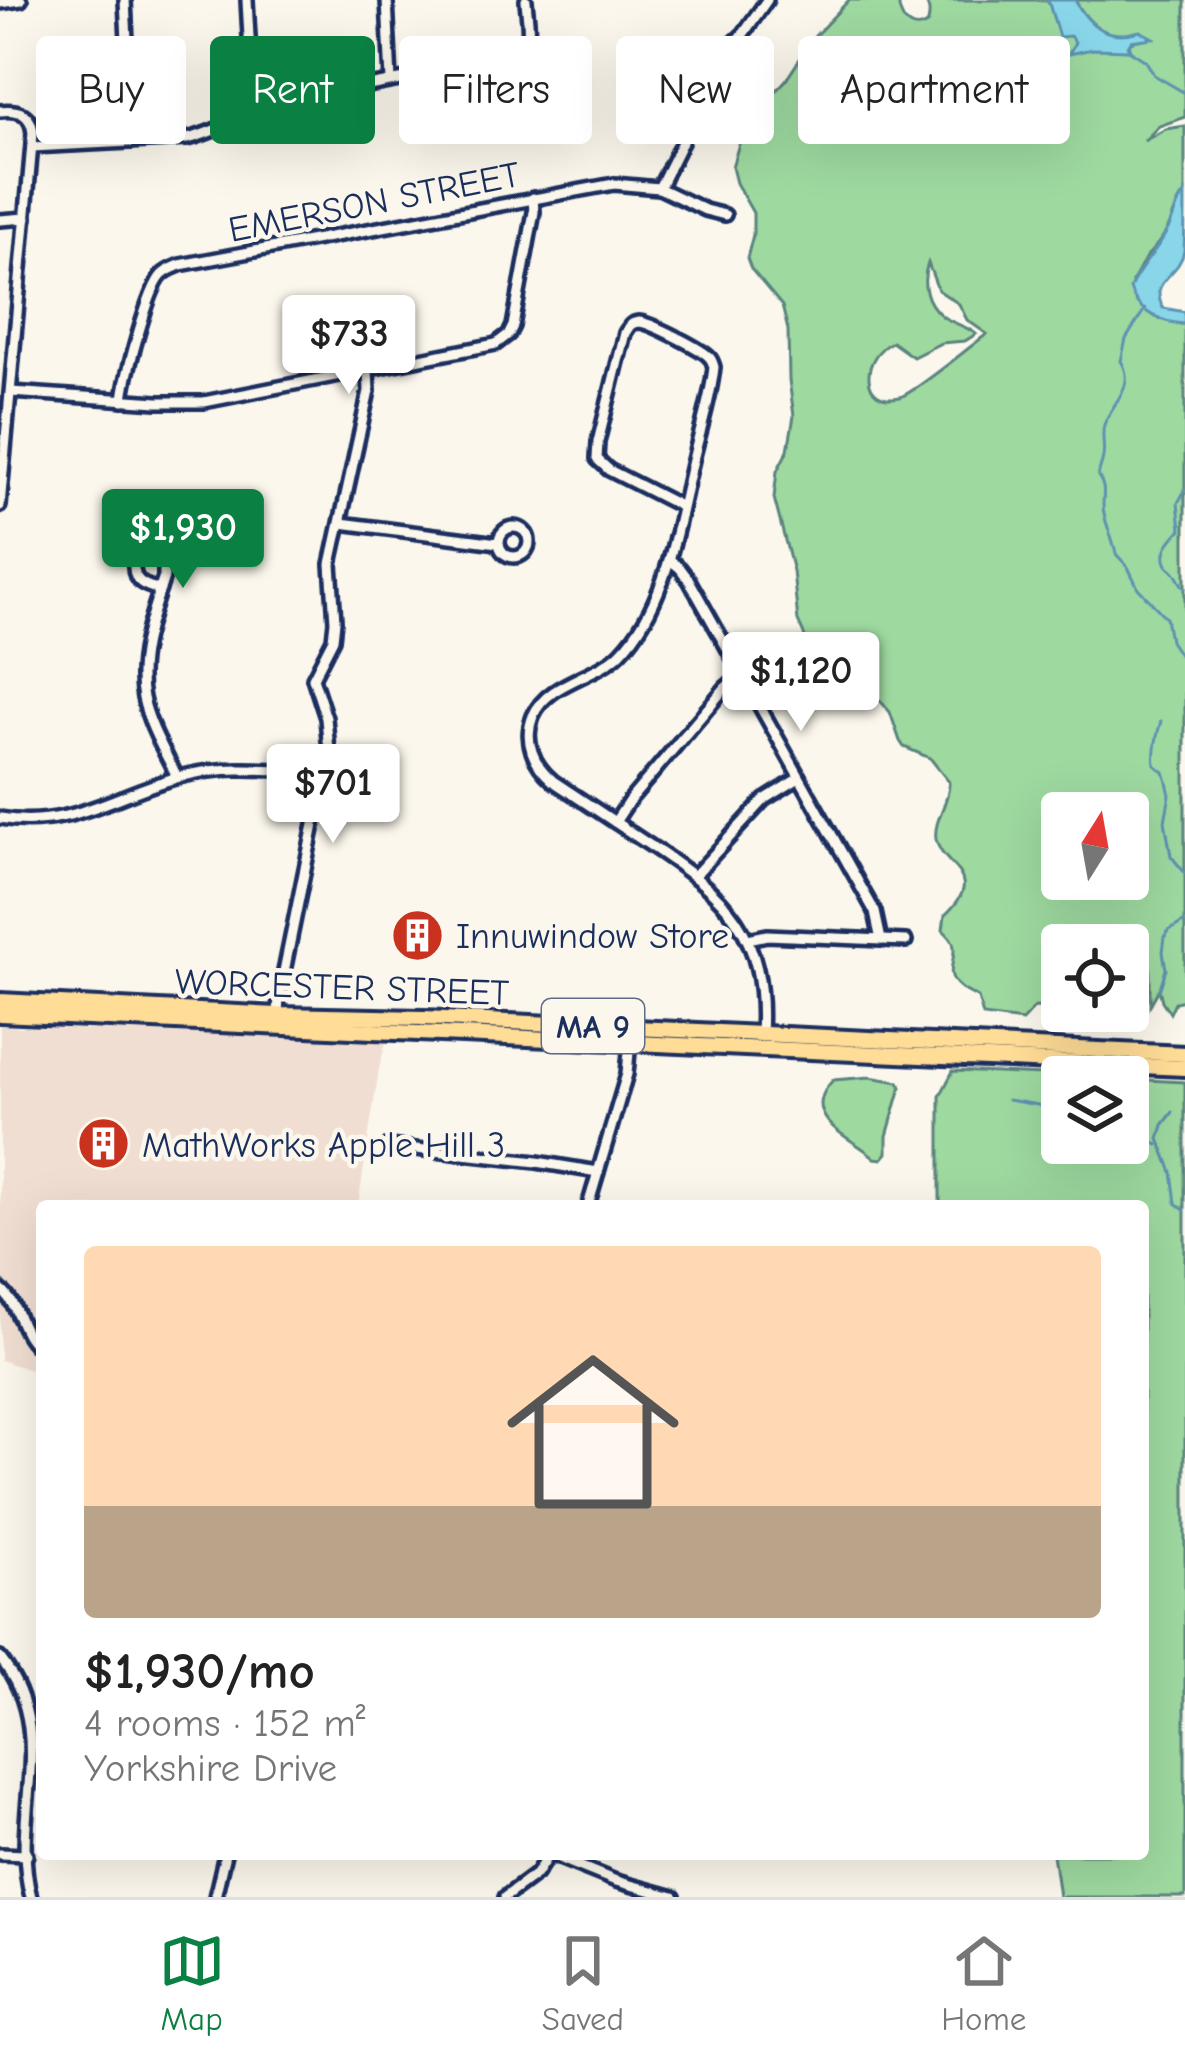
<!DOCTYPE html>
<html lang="en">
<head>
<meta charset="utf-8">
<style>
  body { margin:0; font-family:"Comic Neue",sans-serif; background:#f2f2f2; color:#222; height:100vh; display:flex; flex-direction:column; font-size:45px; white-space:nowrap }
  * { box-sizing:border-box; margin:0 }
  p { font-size:39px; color:#767676 }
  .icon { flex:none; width:66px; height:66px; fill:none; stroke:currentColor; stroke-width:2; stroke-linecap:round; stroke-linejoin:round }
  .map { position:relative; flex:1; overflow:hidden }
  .details { position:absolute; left:36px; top:1200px; width:1113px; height:660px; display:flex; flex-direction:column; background:#fff; border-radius:12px; box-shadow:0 12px 48px #0002 }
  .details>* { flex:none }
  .guide { position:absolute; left:36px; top:36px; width:1113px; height:108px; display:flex; gap:24px }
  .needle { width:78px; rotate:11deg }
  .controls { position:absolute; left:1041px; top:792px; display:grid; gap:24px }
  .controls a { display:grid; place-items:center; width:108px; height:108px; border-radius:12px; background:#fff; box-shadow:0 12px 48px #0002; font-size:60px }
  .price { position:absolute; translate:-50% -102px; padding:0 27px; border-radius:12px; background:#fff; color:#222; font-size:39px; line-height:78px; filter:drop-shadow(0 3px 6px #0008) }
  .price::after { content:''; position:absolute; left:50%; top:72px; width:36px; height:27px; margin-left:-18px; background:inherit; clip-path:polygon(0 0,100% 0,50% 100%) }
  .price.current { background:#0b8043; color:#fff }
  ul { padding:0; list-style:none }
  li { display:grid; align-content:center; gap:24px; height:636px; padding:0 48px }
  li+li { border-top:3px solid #e0e0e0 }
  li span { display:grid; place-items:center; height:372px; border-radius:12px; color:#555 }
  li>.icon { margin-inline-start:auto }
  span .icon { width:216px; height:216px; fill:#fffc; stroke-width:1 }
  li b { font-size:51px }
  .tag { padding:0 42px; border-radius:12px; background:#fff; box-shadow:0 12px 48px #0002; font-size:42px; line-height:108px }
  .tag.current { background:#0b8043; color:#fff }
  .tab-bar { display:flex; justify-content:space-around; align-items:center; height:168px; border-top:3px solid #e0e0e0; background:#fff; font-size:33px; color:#767676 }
  .tab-bar a { display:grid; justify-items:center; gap:6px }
  .tab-bar .current { color:#0b8043 }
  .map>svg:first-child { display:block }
  .built { fill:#f1ded2 }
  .green { fill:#9ed9a0; stroke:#5c847f; stroke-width:3; fill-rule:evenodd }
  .water { fill:#89d6e9; stroke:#5d93b1; stroke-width:3 }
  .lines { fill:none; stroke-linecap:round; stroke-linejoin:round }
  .stream { stroke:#5d93b1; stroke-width:3 }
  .minor-casing { stroke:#1b2f5e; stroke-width:18 }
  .highway-casing { stroke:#1b2f5e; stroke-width:22 }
  .minor { stroke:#fbf7ec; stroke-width:9 }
  .highway { stroke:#ffdd96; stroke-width:14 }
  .labels { text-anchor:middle; stroke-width:9; stroke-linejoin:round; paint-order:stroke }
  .shield { fill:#fbf7ec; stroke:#5e6b89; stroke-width:3 }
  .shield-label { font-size:33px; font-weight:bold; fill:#1b2f5e }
  .street-label { font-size:36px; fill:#1b2f5e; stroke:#fbf7ec }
  .poi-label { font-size:36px; fill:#1b2f5e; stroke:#fbf7ec; text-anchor:start }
</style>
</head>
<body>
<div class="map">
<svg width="1185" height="1897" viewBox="0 0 1185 1897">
  <rect width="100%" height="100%" fill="#fbf7ec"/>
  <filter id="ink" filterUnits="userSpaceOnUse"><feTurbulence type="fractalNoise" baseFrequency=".00833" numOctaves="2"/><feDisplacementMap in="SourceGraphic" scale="24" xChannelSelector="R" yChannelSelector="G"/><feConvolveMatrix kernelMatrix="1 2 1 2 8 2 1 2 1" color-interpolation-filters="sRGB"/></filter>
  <g filter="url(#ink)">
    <polygon class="built" points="0,1026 386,1041 379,1069 358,1206 42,1206 42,1374 0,1360"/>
    <g class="green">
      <path d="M849,0H899C897,17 911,36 928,23C930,13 930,7 923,0H1048L1056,22L1066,35L1071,36L1075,42L1074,47L1129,50L1130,42L1150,37C1111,35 1095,36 1075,0H1185V117L1159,126L1144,141L1166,129L1185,126V193C1175,204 1174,217 1167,230C1162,240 1155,247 1148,255C1142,263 1138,273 1132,282L1178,324H1185V1000L1175,1002L1170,1013L1162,1001L1159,989L1150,1005V966L1128,955V945H1062V1009L1035,1007L1022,1021L983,1016L978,998C972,994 965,992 960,987C944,974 955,963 954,948C954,940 948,935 943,930L945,915C989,874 941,868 936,839C933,820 950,802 949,782L930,758L904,747L900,741L890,712L877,697L833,673L810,648L798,621L793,571L774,498L777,471L788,450L794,416L789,380L788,330L782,306L751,269L747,258L753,235V213L736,183L732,167L741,137L760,108L786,80L815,36ZM928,263L938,290L959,304L967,320L987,334C972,345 913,394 900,397C859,406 861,356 892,342L913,357L941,343L965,341L976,334C967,326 953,324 942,316C925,302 921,282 928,263ZM1062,813H1128V879H1062Z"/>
      <polygon points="953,1071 1089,1077 1062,1077 1062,1143 1128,1143 1128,1079 1185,1082 1185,1897 1059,1897 1053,1854 1143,1854 1143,1206 940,1206 940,1096"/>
      <path d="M870,1077L899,1082L901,1087L887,1136V1153L882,1159L875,1158C854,1138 796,1119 833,1080Z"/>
    </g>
    <g class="water">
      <path d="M1048,0H1075C1090,28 1108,40 1140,31L1153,38L1131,41L1128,46L1131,50L1092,49L1069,54L1075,42L1070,36L1059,37Z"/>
      <path d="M1185,193C1185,211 1185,233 1184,251C1179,277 1148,279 1163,308L1185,312V324C1162,323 1136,312 1130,288C1140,266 1157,251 1168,229C1175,216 1175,204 1185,193Z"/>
    </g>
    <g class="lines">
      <g class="stream">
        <polyline points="1127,49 1146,61 1154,75 1185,93"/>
        <path d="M1145,309L1126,339L1121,361C1137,386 1112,402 1104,425C1101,435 1105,447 1103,457C1102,463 1099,470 1098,476C1106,488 1103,492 1103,505C1103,522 1114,539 1116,554L1128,567L1138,588L1166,618L1170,641L1185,664"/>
        <path d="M1185,490L1178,503L1181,529C1173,539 1159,550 1167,565C1169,568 1172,569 1174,572C1178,577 1180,584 1185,588"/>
        <path d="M1161,721C1157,733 1153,754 1155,765L1164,772L1167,782L1170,795L1165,821L1171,856L1185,873"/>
        <polyline points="1159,991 1166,969 1163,952 1165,937 1168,931 1185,921"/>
        <polyline points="1008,1100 1038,1105 1062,1117"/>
        <polyline points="1173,1112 1163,1125 1159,1139 1172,1172 1176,1203 1185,1211"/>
        <polyline points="1128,1129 1145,1136 1158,1145"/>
      </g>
      <defs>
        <g id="minor">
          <polyline points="125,0 132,142"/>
          <polyline points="247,0 253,111"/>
          <polyline points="387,0 391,81"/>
          <polyline points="0,3 21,0"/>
          <path d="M0,111C18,109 31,113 33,133L0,506"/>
          <path d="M32,147L187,139C219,132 247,112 279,103L516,58C535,47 527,20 526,0"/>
          <polyline points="659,188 682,142 695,79 744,33 767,0"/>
          <polyline points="0,220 26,218"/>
          <polyline points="11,392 158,402 204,402 496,344 509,334 513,326 534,212 533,198"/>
          <path d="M123,400C125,378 148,289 162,275C167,270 173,268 180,265L614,184L659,188L705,210L725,215"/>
          <path d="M682,507L609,470L597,459L598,442L625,333C630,326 630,323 639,322C649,322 704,350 710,358C712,360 713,364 714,367C711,397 701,427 694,456C678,520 668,604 621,652C596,678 548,681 533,716C523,741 534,765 553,781C585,802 616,823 648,844C727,896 767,933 761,1034"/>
          <polyline points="341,523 498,543"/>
          <circle cx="514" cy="542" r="15"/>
          <polyline points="670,560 680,568 689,580 875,912 881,940"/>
          <path d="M160,590C145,586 133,582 134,565L143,555L159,558L164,563V577C152,614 135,658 143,698C149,726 165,752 177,777"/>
          <path d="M0,818C73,831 120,790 187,775C232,764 280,771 326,772"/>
          <polyline points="615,822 629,801 725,688 741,674"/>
          <polyline points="695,875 764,800 799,778"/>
          <polyline points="748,939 767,935 906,941"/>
          <polyline points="278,1015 279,996 329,751 326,718 313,678 333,639 335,621 331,564 369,391 368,371"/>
          <polyline points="388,1146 537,1162 598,1172"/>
          <polyline points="588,1206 627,1074 630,1041"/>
          <path d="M0,1289C21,1305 19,1337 42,1350"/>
          <path d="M0,1658C60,1734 9,1815 31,1897"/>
          <polyline points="0,1854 27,1855"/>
          <polyline points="215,1897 225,1854"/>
          <polyline points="505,1897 536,1874 549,1854 616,1881 674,1897"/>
        </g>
        <g id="highway">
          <polyline points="0,1001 278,1015 424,1018 1185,1054"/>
          <polyline points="0,1014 1185,1068"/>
        </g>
      </defs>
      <use href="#minor" class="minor-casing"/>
      <use href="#highway" class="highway-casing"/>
      <use href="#minor" class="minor"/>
      <use href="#highway" class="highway"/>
    </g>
  </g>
  <defs>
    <symbol id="building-disc" viewBox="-11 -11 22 22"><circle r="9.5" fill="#c8321e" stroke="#fbf7ec"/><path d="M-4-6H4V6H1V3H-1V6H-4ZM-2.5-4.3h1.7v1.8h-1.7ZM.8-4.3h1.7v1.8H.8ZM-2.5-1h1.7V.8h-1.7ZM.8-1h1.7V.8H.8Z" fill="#fff"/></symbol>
  </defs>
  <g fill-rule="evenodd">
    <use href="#building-disc" x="388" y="906" width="59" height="59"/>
    <use href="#building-disc" x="74" y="1114" width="59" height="59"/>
  </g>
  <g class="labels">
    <rect class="shield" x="542" y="999" width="102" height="54" rx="9"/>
    <g class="shield-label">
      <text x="593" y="1038">MA 9</text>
    </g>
    <g class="street-label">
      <text transform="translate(374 201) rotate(-11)" y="13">EMERSON STREET</text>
      <text transform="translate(342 986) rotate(2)" y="13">WORCESTER STREET</text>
    </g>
    <g class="poi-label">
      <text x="456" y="948">Innuwindow Store</text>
      <text x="142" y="1157">MathWorks Apple Hill 3</text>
    </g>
  </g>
</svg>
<div class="controls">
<a><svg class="needle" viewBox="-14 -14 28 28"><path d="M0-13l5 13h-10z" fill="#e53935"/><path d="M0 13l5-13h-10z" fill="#767676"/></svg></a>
<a><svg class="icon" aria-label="locate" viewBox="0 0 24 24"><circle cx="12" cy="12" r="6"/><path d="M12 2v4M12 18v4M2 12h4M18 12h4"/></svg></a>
<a><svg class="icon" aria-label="layers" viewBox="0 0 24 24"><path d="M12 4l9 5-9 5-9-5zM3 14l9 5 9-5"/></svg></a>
</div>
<b class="price" style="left:349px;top:397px">$733</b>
<b class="price current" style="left:183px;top:591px">$1,930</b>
<b class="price" style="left:801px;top:734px">$1,120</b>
<b class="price" style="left:333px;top:846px">$701</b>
<div class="guide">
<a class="tag">Buy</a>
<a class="tag current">Rent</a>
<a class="tag">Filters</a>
<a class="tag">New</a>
<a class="tag">Apartment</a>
</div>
<section class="details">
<ul>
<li><span style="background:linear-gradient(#ffd9b3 70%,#b9a48a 0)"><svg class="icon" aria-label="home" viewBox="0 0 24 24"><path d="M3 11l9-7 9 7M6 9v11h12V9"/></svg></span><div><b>$1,930/mo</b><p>4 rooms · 152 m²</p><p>Yorkshire Drive</p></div></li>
</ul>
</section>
</div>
<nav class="tab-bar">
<a class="current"><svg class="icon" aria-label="map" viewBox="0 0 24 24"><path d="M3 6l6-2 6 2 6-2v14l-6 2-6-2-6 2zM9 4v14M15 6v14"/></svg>Map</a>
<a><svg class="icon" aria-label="saved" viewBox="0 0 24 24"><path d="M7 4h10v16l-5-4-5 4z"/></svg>Saved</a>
<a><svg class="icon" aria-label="home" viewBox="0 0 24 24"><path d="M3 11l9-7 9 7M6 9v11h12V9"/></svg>Home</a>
</nav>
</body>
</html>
